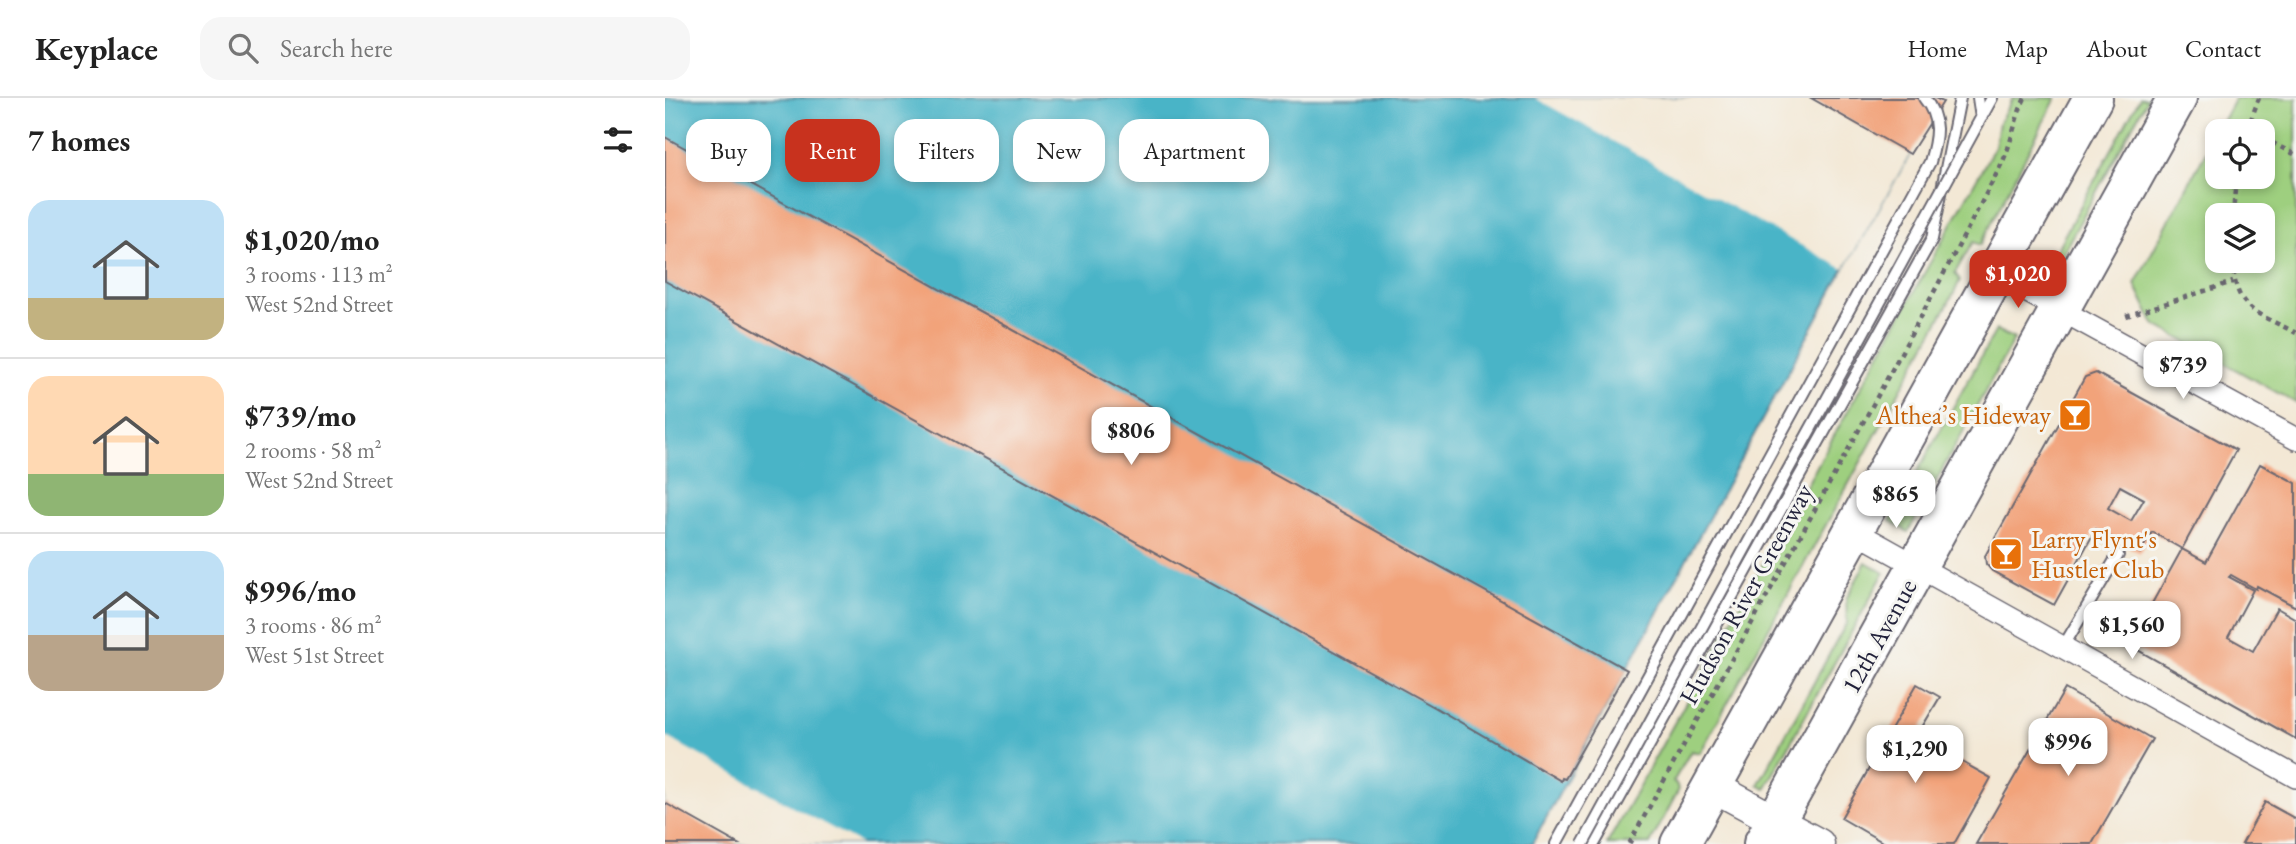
<!DOCTYPE html>
<html lang="en">
<head>
<meta charset="utf-8">
<style>
  body { margin:0; font-family:"EB Garamond",serif; background:#f6f6f6; color:#222; height:100vh; display:flex; flex-direction:column; font-size:26px; white-space:nowrap }
  * { box-sizing:border-box; margin:0 }
  p { font-size:23px; color:#767676 }
  .icon { flex:none; width:38px; height:38px; fill:none; stroke:currentColor; stroke-width:2; stroke-linecap:round; stroke-linejoin:round }
  .map { position:relative; flex:1; overflow:hidden }
  .drawer { display:flex; flex-direction:column; background:#fff; width:665px }
  .drawer>* { flex:none }
  .banner { position:absolute; left:21px; top:21px; width:665px; height:63px; display:flex; gap:14px }
  .tools { position:absolute; left:1540px; top:21px; display:grid; gap:14px }
  .tools a { display:grid; place-items:center; width:70px; height:70px; border-radius:14px; background:#fff; box-shadow:0 4px 10px #0003; font-size:35px }
  .price { position:absolute; translate:-50% -60px; padding:0 16px; border-radius:14px; background:#fff; color:#222; font-size:23px; line-height:46px; filter:drop-shadow(0 2px 4px #0008) }
  .price::after { content:''; position:absolute; left:50%; top:42px; width:21px; height:16px; margin-left:-10px; background:inherit; clip-path:polygon(0 0,100% 0,50% 100%) }
  .price.current { background:#c8321e; color:#fff }
  ul { padding:0; list-style:none }
  li { display:flex; align-items:center; gap:21px; height:175px; padding:0 28px }
  li+li { border-top:2px solid #e0e0e0 }
  li span { display:grid; place-items:center; flex:none; width:196px; height:140px; border-radius:21px; color:#555 }
  li>.icon { margin-inline-start:auto }
  span .icon { width:84px; height:84px; fill:#fffc; stroke-width:1 }
  li b { font-size:30px }
  h2 { display:flex; justify-content:space-between; align-items:center; height:84px; padding:0 28px; font-size:30px }
  .tag { padding:0 24px; border-radius:21px; background:#fff; box-shadow:0 4px 10px #0003; font-size:24px; line-height:63px }
  .tag.current { background:#c8321e; color:#fff }
  header { display:flex; align-items:center; gap:42px; box-sizing:border-box; height:98px; padding:0 35px; background:#fff; border-bottom:2px solid #e0e0e0 }
  header strong { font-size:33px }
  nav { display:flex; gap:38px; margin-inline-start:auto; font-size:24px }
  .search { width:490px; height:63px; background:#f6f6f6; display:flex; align-items:center; gap:18px; box-sizing:border-box; padding:0 24px; border-radius:21px; color:#767676; font-size:26px }
  main { display:flex; flex:1; min-height:0 }
  .map>svg:first-child { display:block }
  .green { fill:#9ecf7f; stroke:#60785d; stroke-width:2; fill-rule:evenodd }
  .water { fill:#49b4c7; stroke:#366b81; stroke-width:2 }
  .pier { fill:#f3e8d5 }
  .building { fill:#f2a37a; fill-rule:evenodd }
  .lines { fill:none; stroke-linecap:round; stroke-linejoin:round }
  .lane-casing { stroke:#6b6771; stroke-width:14 }
  .street-casing { stroke:#6b6771; stroke-width:24 }
  .secondary-casing { stroke:#6b6771; stroke-width:33 }
  .highway-casing { stroke:#6b6771; stroke-width:42 }
  .path { stroke:#6b6771; stroke-width:4.5; stroke-dasharray:5 5; stroke-linecap:butt }
  .lane { stroke:#fff; stroke-width:10 }
  .street { stroke:#fff; stroke-width:21 }
  .secondary { stroke:#fff; stroke-width:30 }
  .highway { stroke:#fff; stroke-width:38 }
  .lane-bridge-casing { stroke:#6b6771; stroke-width:14; stroke-linecap:butt }
  .lane-bridge { stroke:#fff; stroke-width:10 }
  .labels { text-anchor:middle; stroke-width:6; stroke-linejoin:round; paint-order:stroke }
  .food-label { font-size:26px; fill:#c56008; stroke:#f6f6f2; text-anchor:end }
  .street-label { font-size:26px; fill:#22223b; stroke:#f6f6f2 }
</style>
</head>
<body>
<header>
<strong>Keyplace</strong>
<div class="search"><svg class="icon" aria-label="search" viewBox="0 0 24 24"><circle cx="10" cy="10" r="6"/><path d="M15 15l6 6"/></svg>Search here</div>
<nav><a>Home</a><a>Map</a><a>About</a><a>Contact</a></nav>
</header>
<main>
<section class="drawer">
<h2>7 homes<svg class="icon" aria-label="filters" viewBox="0 0 24 24"><path d="M4 7h16M4 17h16"/><circle cx="9" cy="7" r="2"/><circle cx="15" cy="17" r="2"/></svg></h2>
<ul>
<li><span style="background:linear-gradient(#bfe0f5 70%,#c2b280 0)"><svg class="icon" aria-label="home" viewBox="0 0 24 24"><path d="M3 11l9-7 9 7M6 9v11h12V9"/></svg></span><div><b>$1,020/mo</b><p>3 rooms · 113 m²</p><p>West 52nd Street</p></div></li>
<li><span style="background:linear-gradient(#ffd9b3 70%,#8fb573 0)"><svg class="icon" aria-label="home" viewBox="0 0 24 24"><path d="M3 11l9-7 9 7M6 9v11h12V9"/></svg></span><div><b>$739/mo</b><p>2 rooms · 58 m²</p><p>West 52nd Street</p></div></li>
<li><span style="background:linear-gradient(#bfe0f5 60%,#b9a48a 0)"><svg class="icon" aria-label="home" viewBox="0 0 24 24"><path d="M3 11l9-7 9 7M6 9v11h12V9"/></svg></span><div><b>$996/mo</b><p>3 rooms · 86 m²</p><p>West 51st Street</p></div></li>
</ul>
</section>
<div class="map">
<svg width="1631" height="746" viewBox="0 0 1631 746">
  <rect width="100%" height="100%" fill="#f6f6f2"/>
  <filter id="ink" filterUnits="userSpaceOnUse"><feTurbulence type="fractalNoise" baseFrequency=".0143" numOctaves="2"/><feDisplacementMap in="SourceGraphic" scale="14" xChannelSelector="R" yChannelSelector="G"/><feConvolveMatrix kernelMatrix="1 2 1 2 8 2 1 2 1" color-interpolation-filters="sRGB"/></filter>
  <filter id="wash" filterUnits="userSpaceOnUse"><feTurbulence type="fractalNoise" baseFrequency=".00686" numOctaves="4" result="noise"/><feDisplacementMap in="SourceGraphic" scale="28" xChannelSelector="R" yChannelSelector="G"/><feGaussianBlur stdDeviation="1.57" result="paint"/><feColorMatrix in="noise" values="0 0 0 0 0 0 0 0 0 0 0 0 0 0 0 0 0 1.4 0 .05"/><feComposite in="paint" operator="in"/></filter>
  <g filter="url(#wash)">
    <rect width="100%" height="100%" fill="#f3e8d5"/>
    <g class="green">
      <polygon points="1348,0 1391,0 1315,147 1308,144 1290,175 1295,182 1289,195 1035,655 1026,653 1008,684 1012,687 1013,693 985,746 942,746 1330,48 1334,25"/>
      <polygon points="1475,0 1483,0 1383,182 1377,178"/>
      <path d="M1570,0H1631V305L1489,226L1470,186L1552,33V79H1598V33H1552ZM1598,117V163H1552V117Z"/>
      <polygon points="1331,232 1349,241 1243,434 1225,423"/>
      <polygon points="1201,464 1219,475 1100,691 1093,687 1182,524 1181,501"/>
    </g>
    <polygon class="water" points="0,0 1146,0 1245,56 1179,171 867,746 0,746"/>
    <g class="pier">
      <polygon points="870,0 1146,0 1245,56 1179,171"/>
      <polygon points="0,638 196,746 0,746"/>
    </g>
    <g id="blocks">
      <g class="building">
        <polygon points="1146,0 1270,0 1278,4 1245,56"/>
        <polygon points="0,39 962,572 900,681 897,680 896,683 771,610 0,183"/>
        <path d="M1431,275L1571,352L1517,451L1487,434L1475,455L1431,431L1389,507L1327,473L1321,466L1320,458L1420,279ZM1455,388L1479,401L1466,423L1443,410Z"/>
        <polygon points="1595,366 1631,385 1631,509 1592,488 1591,491 1566,477 1564,479 1588,492 1563,539 1588,553 1612,510 1631,521 1631,641 1464,547 1517,451 1541,464"/>
        <polygon points="1252,586 1275,599 1253,636 1280,651 1279,654 1326,680 1289,746 1221,746 1176,720"/>
        <polygon points="1400,591 1487,641 1427,746 1311,746"/>
        <polygon points="1600,704 1631,721 1631,746 1577,746"/>
        <polygon points="0,705 73,746 0,746"/>
      </g>
    </g>
  </g>
  <g filter="url(#ink)">
    <use href="#blocks" fill-opacity="0" stroke="#6b6771" stroke-width="2"/>
    <g class="lines">
      <defs>
        <g id="lane">
          <polyline points="1313,0 1316,20"/>
          <polyline points="1316,20 1327,0"/>
          <polyline points="1398,549 1453,457"/>
          <path d="M891,746L1265,64C1272,40 1276,20 1259,0"/>
          <polyline points="929,746 1267,141 1295,0"/>
        </g>
        <g id="street">
          <polyline points="1330,176 1631,341"/>
          <polyline points="1189,433 1631,679"/>
        </g>
        <polyline id="secondary" points="1047,688 1154,746"/>
        <g id="highway">
          <polyline points="1015,746 1428,0"/>
          <polyline points="1098,746 1512,0"/>
        </g>
      </defs>
      <use href="#lane" class="lane-casing"/>
      <use href="#street" class="street-casing"/>
      <use href="#secondary" class="secondary-casing"/>
      <use href="#highway" class="highway-casing"/>
      <g class="path">
        <polyline points="1582,32 1594,0"/>
        <polyline points="1598,40 1631,57"/>
        <polyline points="1568,117 1571,79"/>
        <path d="M1568,163C1569,213 1592,214 1631,235"/>
        <polyline points="1461,218 1568,184"/>
        <path d="M964,746C1088,521 1216,298 1335,69C1347,47 1349,22 1360,0"/>
      </g>
      <use href="#lane" class="lane"/>
      <use href="#street" class="street"/>
      <use href="#secondary" class="secondary"/>
      <use href="#highway" class="highway"/>
      <defs>
        <polyline id="lane-bridge" points="918,746 1316,20"/>
      </defs>
      <use href="#lane-bridge" class="lane-bridge-casing"/>
      <use href="#lane-bridge" class="lane-bridge"/>
    </g>
  </g>
  <defs>
    <symbol id="bar-square" viewBox="-11 -11 22 22"><rect x="-9" y="-9" width="18" height="18" rx="4" fill="#e8710a" stroke="#f6f6f2"/><path d="M-6-5H6L.8 .8V4.5H3.5V6h-7V4.5H-.8V.8Z" fill="#fff"/></symbol>
  </defs>
  <g fill-rule="evenodd">
    <use href="#bar-square" x="1391" y="298" width="38" height="38"/>
    <use href="#bar-square" x="1322" y="437" width="38" height="38"/>
  </g>
  <g class="labels">
    <g class="food-label">
      <text x="1386" y="326">Althea’s Hideway</text>
      <text x="1366" y="450" text-anchor="start">Larry Flynt's<tspan x="1366" dy="30">Hustler Club</tspan></text>
    </g>
    <g class="street-label">
      <text transform="translate(1081 496) rotate(-61)" y="9">Hudson River Greenway</text>
      <text transform="translate(1214 538) rotate(-61)" y="9">12th Avenue</text>
    </g>
  </g>
</svg>
<div class="tools">
<a><svg class="icon" aria-label="locate" viewBox="0 0 24 24"><circle cx="12" cy="12" r="6"/><path d="M12 2v4M12 18v4M2 12h4M18 12h4"/></svg></a>
<a><svg class="icon" aria-label="layers" viewBox="0 0 24 24"><path d="M12 4l9 5-9 5-9-5zM3 14l9 5 9-5"/></svg></a>
</div>
<b class="price current" style="left:1353px;top:212px">$1,020</b>
<b class="price" style="left:1518px;top:303px">$739</b>
<b class="price" style="left:466px;top:369px">$806</b>
<b class="price" style="left:1231px;top:432px">$865</b>
<b class="price" style="left:1467px;top:563px">$1,560</b>
<b class="price" style="left:1403px;top:680px">$996</b>
<b class="price" style="left:1250px;top:687px">$1,290</b>
<div class="banner">
<a class="tag">Buy</a>
<a class="tag current">Rent</a>
<a class="tag">Filters</a>
<a class="tag">New</a>
<a class="tag">Apartment</a>
</div>
</div>
</main>
</body>
</html>
